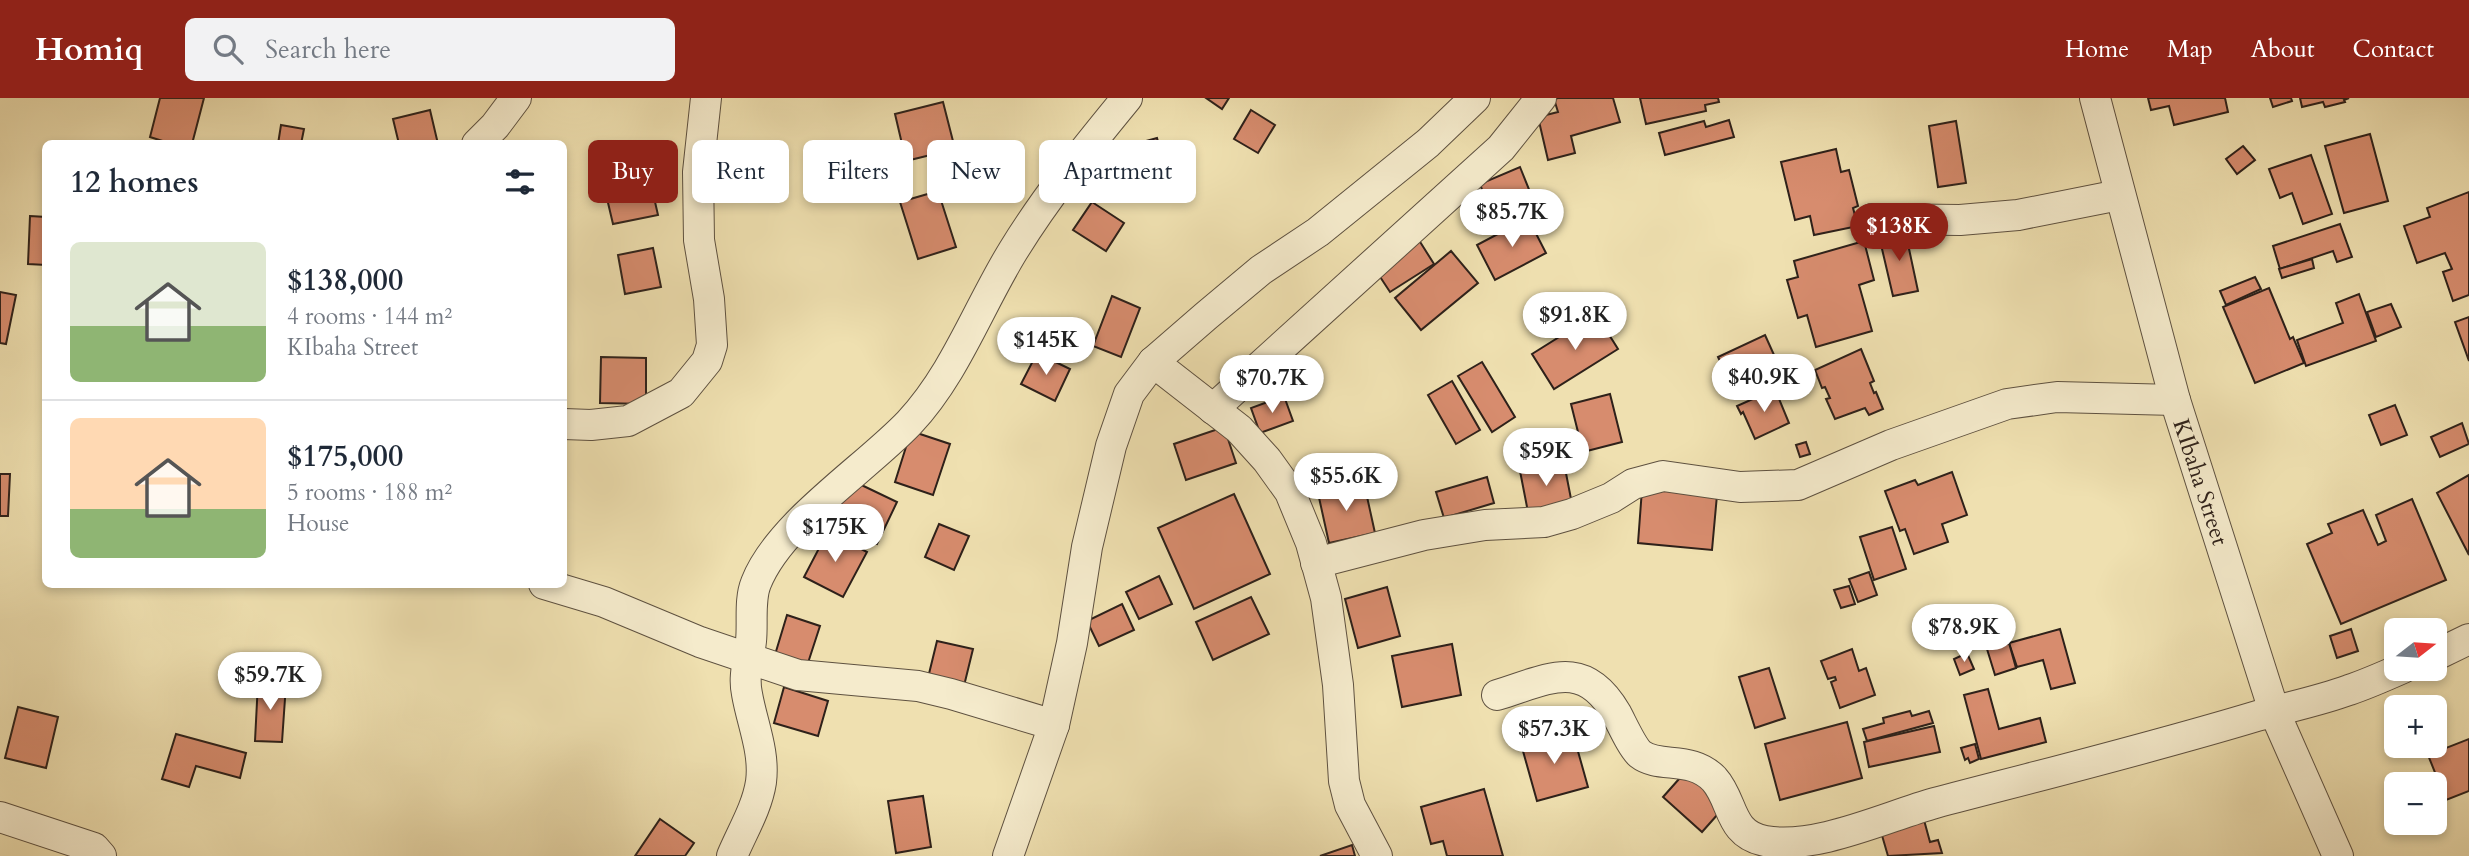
<!DOCTYPE html>
<html lang="en">
<head>
<meta charset="utf-8">
<style>
  body { margin:0; font-family:Cardo,serif; background:#f2f2f3; color:#1f2937; height:100vh; display:flex; flex-direction:column; font-size:26px; white-space:nowrap }
  * { box-sizing:border-box; margin:0 }
  p { font-size:23px; color:#747a83 }
  .icon { flex:none; width:38px; height:38px; fill:none; stroke:currentColor; stroke-width:2; stroke-linecap:round; stroke-linejoin:round }
  .map { position:relative; flex:1; overflow:hidden }
  .side { position:absolute; left:42px; top:42px; width:525px; height:448px; display:flex; flex-direction:column; background:#fff; border-radius:10px; box-shadow:0 4px 10px #0003 }
  .side>* { flex:none }
  .banner { position:absolute; left:588px; top:42px; width:665px; height:63px; display:flex; gap:14px }
  .needle { width:46px; rotate:73deg }
  .controls { position:absolute; left:2384px; top:520px; display:grid; gap:14px }
  .controls a { display:grid; place-items:center; width:63px; height:63px; border-radius:10px; background:#fff; box-shadow:0 4px 10px #0003; font-size:35px }
  .price { position:absolute; translate:-50% -60px; padding:0 16px; border-radius:24px; background:#fff; color:#222; font-size:23px; line-height:46px; filter:drop-shadow(0 2px 4px #0008) }
  .price::after { content:''; position:absolute; left:50%; top:42px; width:21px; height:16px; margin-left:-10px; background:inherit; clip-path:polygon(0 0,100% 0,50% 100%) }
  .price.on { background:#8f2418; color:#fff }
  ul { padding:0; list-style:none }
  li { display:flex; align-items:center; gap:21px; height:175px; padding:0 28px }
  li+li { border-top:2px solid #e0e1e3 }
  li span { display:grid; place-items:center; flex:none; width:196px; height:140px; border-radius:10px; color:#555 }
  li>.icon { margin-inline-start:auto }
  span .icon { width:84px; height:84px; fill:#fffc; stroke-width:1 }
  li b { font-size:30px }
  h2 { display:flex; justify-content:space-between; align-items:center; height:84px; padding:0 28px; font-size:30px }
  .tag { padding:0 24px; border-radius:10px; background:#fff; box-shadow:0 4px 10px #0003; font-size:24px; line-height:63px }
  .tag.on { background:#8f2418; color:#fff }
  header { display:flex; align-items:center; gap:42px; box-sizing:border-box; height:98px; padding:0 35px; background:#8f2418; color:#fff }
  header strong { font-size:33px }
  nav { display:flex; gap:38px; margin-inline-start:auto; font-size:24px }
  .search { width:490px; height:63px; background:#f2f2f3; display:flex; align-items:center; gap:18px; box-sizing:border-box; padding:0 24px; border-radius:10px; color:#747a83; font-size:26px }
  .map>svg:first-child { display:block }
  .building { fill:#d78c6e; stroke:#2e211a; stroke-width:2 }
  .lines { fill:none; stroke-linecap:round; stroke-linejoin:round }
  .street-casing { stroke:#5e5140; stroke-width:32 }
  .street { stroke:#f5ebcc; stroke-width:30 }
  .labels { text-anchor:middle; stroke-width:5; stroke-linejoin:round; paint-order:stroke }
  .street-label { font-size:23px; fill:#2e211a; stroke:#f5ebcc }
</style>
</head>
<body>
<header>
<strong>Homiq</strong>
<div class="search"><svg class="icon" aria-label="search" viewBox="0 0 24 24"><circle cx="10" cy="10" r="6"/><path d="M15 15l6 6"/></svg>Search here</div>
<nav><a>Home</a><a>Map</a><a>About</a><a>Contact</a></nav>
</header>
<div class="map">
<svg width="2469" height="758" viewBox="0 0 2469 758">
  <rect width="100%" height="100%" fill="#efe0b0"/>
  <filter id="stains"><feTurbulence type="fractalNoise" baseFrequency=".00286" numOctaves="4"/><feColorMatrix values="0 0 0 0 .2 0 0 0 0 .09 0 0 0 0 .02 0 0 0 .5 -.17"/></filter>
  <radialGradient id="worn" r=".72"><stop offset=".6" stop-color="#630" stop-opacity="0"/><stop offset="1" stop-color="#630" stop-opacity=".3"/></radialGradient>
  <g class="building">
    <polygon points="160,0 204,0 192,46 172,46 150,39"/>
    <polygon points="1206,0 1229,0 1222,11"/>
    <polygon points="1558,0 1613,0 1620,24 1571,38 1575,55 1548,62 1538,19 1558,14 1554,1"/>
    <polygon points="1640,0 1718,0 1719,4 1705,7 1706,13 1646,26"/>
    <polygon points="2148,0 2225,0 2228,14 2174,27 2169,8 2151,12"/>
    <polygon points="2270,0 2291,0 2292,3 2273,9"/>
    <polygon points="2300,0 2349,0 2344,2 2345,4 2325,9 2323,4 2302,9"/>
    <polygon points="943,4 955,51 906,63 895,16"/>
    <polygon points="430,12 438,46 399,46 393,21"/>
    <polygon points="1251,12 1275,27 1258,55 1234,41"/>
    <polygon points="1729,22 1734,39 1665,57 1659,35 1704,23 1706,29"/>
    <polygon points="1956,23 1966,85 1938,89 1929,28"/>
    <polygon points="281,27 304,31 301,46 278,46"/>
    <polygon points="2370,36 2388,103 2344,115 2325,48"/>
    <polygon points="1157,40 1162,58 1134,67 1128,48"/>
    <polygon points="2243,48 2255,62 2237,76 2226,61"/>
    <polygon points="1836,51 1841,74 1849,72 1858,108 1853,110 1858,128 1814,137 1810,118 1795,122 1781,64"/>
    <polygon points="2311,57 2332,116 2303,126 2292,95 2280,100 2269,71"/>
    <polygon points="1520,69 1532,99 1491,116 1480,86"/>
    <polygon points="650,82 658,117 613,126 605,92"/>
    <polygon points="938,93 956,149 918,161 900,104"/>
    <polygon points="2469,94 2469,197 2453,203 2443,174 2452,171 2445,155 2417,165 2404,128 2430,119 2427,110"/>
    <polygon points="1092,104 1124,125 1106,153 1073,132"/>
    <polygon points="30,118 46,119 46,167 28,166"/>
    <polygon points="1528,120 1546,155 1495,182 1477,147"/>
    <polygon points="2340,126 2352,159 2337,164 2333,153 2280,171 2273,148"/>
    <polygon points="1905,132 1918,193 1893,198 1879,138"/>
    <polygon points="1417,139 1434,166 1390,194 1373,168"/>
    <polygon points="1864,143 1874,182 1859,187 1872,233 1816,249 1807,217 1798,220 1787,182 1798,179 1794,163"/>
    <polygon points="653,150 661,189 625,196 618,157"/>
    <polygon points="1451,153 1478,185 1421,232 1395,200"/>
    <polygon points="2312,161 2314,170 2282,180 2279,171"/>
    <polygon points="2255,179 2261,191 2226,207 2220,193"/>
    <polygon points="2269,190 2290,241 2293,239 2304,265 2255,285 2223,209"/>
    <polygon points="0,194 16,197 6,246 0,245"/>
    <polygon points="2359,196 2376,243 2306,268 2297,242 2343,225 2336,205"/>
    <polygon points="1112,198 1140,210 1121,259 1093,248"/>
    <polygon points="2391,206 2401,229 2376,239 2367,214"/>
    <polygon points="1596,216 1618,251 1554,291 1532,256"/>
    <polygon points="2469,219 2469,263 2455,224"/>
    <polygon points="1765,237 1779,268 1751,282 1746,272 1728,280 1718,259"/>
    <polygon points="1861,251 1874,283 1870,285 1874,295 1876,294 1883,311 1869,317 1865,310 1835,321 1826,301 1830,300 1825,289 1822,290 1815,272"/>
    <polygon points="1037,255 1070,271 1055,303 1021,286"/>
    <polygon points="601,259 646,260 646,306 600,305"/>
    <polygon points="1482,264 1515,319 1492,334 1458,278"/>
    <polygon points="1452,283 1480,332 1456,346 1428,297"/>
    <polygon points="1775,291 1789,325 1755,341 1743,314 1741,316 1737,308"/>
    <polygon points="1610,296 1622,344 1583,354 1571,306"/>
    <polygon points="1284,298 1293,323 1260,335 1251,310"/>
    <polygon points="2395,307 2407,337 2381,347 2369,317"/>
    <polygon points="2462,325 2469,346 2440,359 2431,339"/>
    <polygon points="1224,329 1236,365 1186,382 1174,346"/>
    <polygon points="911,333 950,346 933,397 895,384"/>
    <polygon points="1806,344 1810,356 1800,359 1796,347"/>
    <polygon points="1564,365 1572,406 1528,414 1520,373"/>
    <polygon points="1952,374 1967,417 1942,426 1948,444 1914,456 1905,431 1900,433 1885,393 1915,382 1918,387"/>
    <polygon points="0,376 10,376 8,418 0,418"/>
    <polygon points="2469,377 2469,457 2437,395"/>
    <polygon points="1487,379 1494,405 1444,420 1436,394"/>
    <polygon points="851,382 897,404 877,446 830,423"/>
    <polygon points="1364,385 1375,435 1329,445 1318,395"/>
    <polygon points="1642,391 1717,397 1712,452 1638,445"/>
    <polygon points="1234,396 1270,476 1194,511 1158,430"/>
    <polygon points="2412,401 2446,482 2341,526 2307,446 2332,435 2328,426 2363,412 2378,447 2386,443 2376,417"/>
    <polygon points="939,426 969,438 954,472 925,459"/>
    <polygon points="1892,429 1906,471 1874,482 1860,439"/>
    <polygon points="828,433 867,454 843,499 804,479"/>
    <polygon points="1869,474 1877,497 1858,504 1849,481"/>
    <polygon points="1159,478 1172,506 1139,521 1126,494"/>
    <polygon points="1849,488 1855,506 1841,510 1834,492"/>
    <polygon points="1387,489 1400,538 1358,550 1345,501"/>
    <polygon points="1251,499 1269,536 1213,562 1196,524"/>
    <polygon points="1122,506 1134,532 1099,548 1087,523"/>
    <polygon points="787,517 820,528 806,571 774,560"/>
    <polygon points="2060,531 2075,585 2051,591 2043,562 2017,569 2009,545"/>
    <polygon points="2351,531 2358,553 2337,560 2330,538"/>
    <polygon points="937,543 973,551 962,596 926,588"/>
    <polygon points="2009,545 2016,570 1995,577 1987,551"/>
    <polygon points="1452,546 1461,597 1402,609 1392,558"/>
    <polygon points="1852,551 1859,573 1866,570 1875,597 1840,610 1831,584 1836,582 1835,579 1828,581 1821,563"/>
    <polygon points="1967,555 1974,571 1960,577 1954,561"/>
    <polygon points="1769,570 1785,620 1755,630 1739,579"/>
    <polygon points="258,584 286,586 282,644 255,643"/>
    <polygon points="784,589 828,603 818,638 774,625"/>
    <polygon points="1988,591 1999,631 2040,620 2046,644 1981,661 1964,597"/>
    <polygon points="18,609 58,619 46,670 5,660"/>
    <polygon points="1910,613 1912,618 1929,613 1933,625 1867,643 1863,631 1884,625 1883,620"/>
    <polygon points="1847,624 1862,680 1780,702 1765,646"/>
    <polygon points="1934,628 1940,654 1869,669 1864,644"/>
    <polygon points="1572,632 1588,689 1537,703 1521,646"/>
    <polygon points="176,636 246,655 240,680 196,668 189,689 162,681"/>
    <polygon points="2469,641 2469,693 2446,702 2428,657"/>
    <polygon points="1975,646 1979,661 1970,665 1968,660 1965,662 1961,650"/>
    <polygon points="1687,672 1726,707 1702,734 1663,699"/>
    <polygon points="1484,691 1503,758 1447,758 1443,743 1431,746 1421,709"/>
    <polygon points="923,698 931,749 896,755 888,703"/>
    <polygon points="660,721 694,745 685,758 635,758"/>
    <polygon points="1924,722 1930,744 1938,742 1942,755 1888,758 1881,734"/>
    <polygon points="1352,747 1355,758 1320,758"/>
  </g>
  <g class="lines">
    <defs>
      <g id="street">
        <polyline points="2095,0 2175,302 2274,613 2338,758"/>
        <polyline points="477,46 495,28 516,0"/>
        <polyline points="1872,121 1960,122 2018,117 2119,97"/>
        <polyline points="1153,264 1239,331 1267,362 1290,394 1311,445 1326,500 1338,587 1344,683 1350,707 1377,758"/>
        <polyline points="1213,311 1501,50 1541,0"/>
        <polyline points="564,326 591,327 628,323 681,295 707,263 712,247 709,201 699,142 698,74 706,0"/>
        <polyline points="1316,465 1424,437 1485,427 1544,424 1572,416 1611,400 1633,386 1663,378 1740,389 1798,387 1891,347 2007,306 2057,299 2175,302"/>
        <polyline points="544,486 604,504 700,544 798,577 918,588 951,596 1054,627"/>
        <polyline points="2434,558 2469,541"/>
        <path d="M1497,597C1547,582 1583,558 1616,615C1622,626 1632,649 1640,656C1659,671 1691,657 1714,681C1734,703 1728,736 1765,743C1817,752 1885,719 1935,705C2042,677 2151,650 2257,618C2288,609 2319,603 2349,592C2367,586 2385,578 2403,570"/>
        <polyline points="0,719 94,750 101,758"/>
        <path d="M732,758C742,734 757,710 761,684C765,654 752,625 747,596C743,578 749,561 751,543C753,525 749,502 756,485C779,426 864,372 909,325C955,276 978,210 1013,153C1046,99 1086,50 1127,0"/>
        <polyline points="1008,758 1054,627 1072,545 1087,449 1111,348 1129,296 1153,264 1206,218 1261,172 1318,134 1428,45 1475,0"/>
      </g>
    </defs>
    <use href="#street" class="street-casing"/>
    <use href="#street" class="street"/>
  </g>
  <g class="labels">
    <g class="street-label">
      <text transform="translate(2201 384) rotate(72)" y="8">KIbaha Street</text>
    </g>
  </g>
  <rect width="100%" height="100%" filter="url(#stains)"/>
  <rect width="100%" height="100%" fill="url(#worn)"/>
</svg>
<div class="controls">
<a><svg class="needle" viewBox="-14 -14 28 28"><path d="M0-13l5 13h-10z" fill="#e53935"/><path d="M0 13l5-13h-10z" fill="#747a83"/></svg></a>
<a>+</a>
<a>−</a>
</div>
<b class="price" style="left:1512px;top:151px">$85.7K</b>
<b class="price on" style="left:1899px;top:165px">$138K</b>
<b class="price" style="left:1575px;top:254px">$91.8K</b>
<b class="price" style="left:1046px;top:279px">$145K</b>
<b class="price" style="left:1764px;top:316px">$40.9K</b>
<b class="price" style="left:1272px;top:317px">$70.7K</b>
<b class="price" style="left:1546px;top:390px">$59K</b>
<b class="price" style="left:1346px;top:415px">$55.6K</b>
<b class="price" style="left:835px;top:466px">$175K</b>
<b class="price" style="left:1964px;top:566px">$78.9K</b>
<b class="price" style="left:270px;top:614px">$59.7K</b>
<b class="price" style="left:1554px;top:668px">$57.3K</b>
<div class="banner">
<a class="tag on">Buy</a>
<a class="tag">Rent</a>
<a class="tag">Filters</a>
<a class="tag">New</a>
<a class="tag">Apartment</a>
</div>
<section class="side">
<h2>12 homes<svg class="icon" aria-label="filters" viewBox="0 0 24 24"><path d="M4 7h16M4 17h16"/><circle cx="9" cy="7" r="2"/><circle cx="15" cy="17" r="2"/></svg></h2>
<ul>
<li><span style="background:linear-gradient(#dfe7d0 60%,#8fb573 0)"><svg class="icon" aria-label="home" viewBox="0 0 24 24"><path d="M3 11l9-7 9 7M6 9v11h12V9"/></svg></span><div><b>$138,000</b><p>4 rooms · 144 m²</p><p>KIbaha Street</p></div></li>
<li><span style="background:linear-gradient(#ffd9b3 65%,#8fb573 0)"><svg class="icon" aria-label="home" viewBox="0 0 24 24"><path d="M3 11l9-7 9 7M6 9v11h12V9"/></svg></span><div><b>$175,000</b><p>5 rooms · 188 m²</p><p>House</p></div></li>
</ul>
</section>
</div>
</body>
</html>
